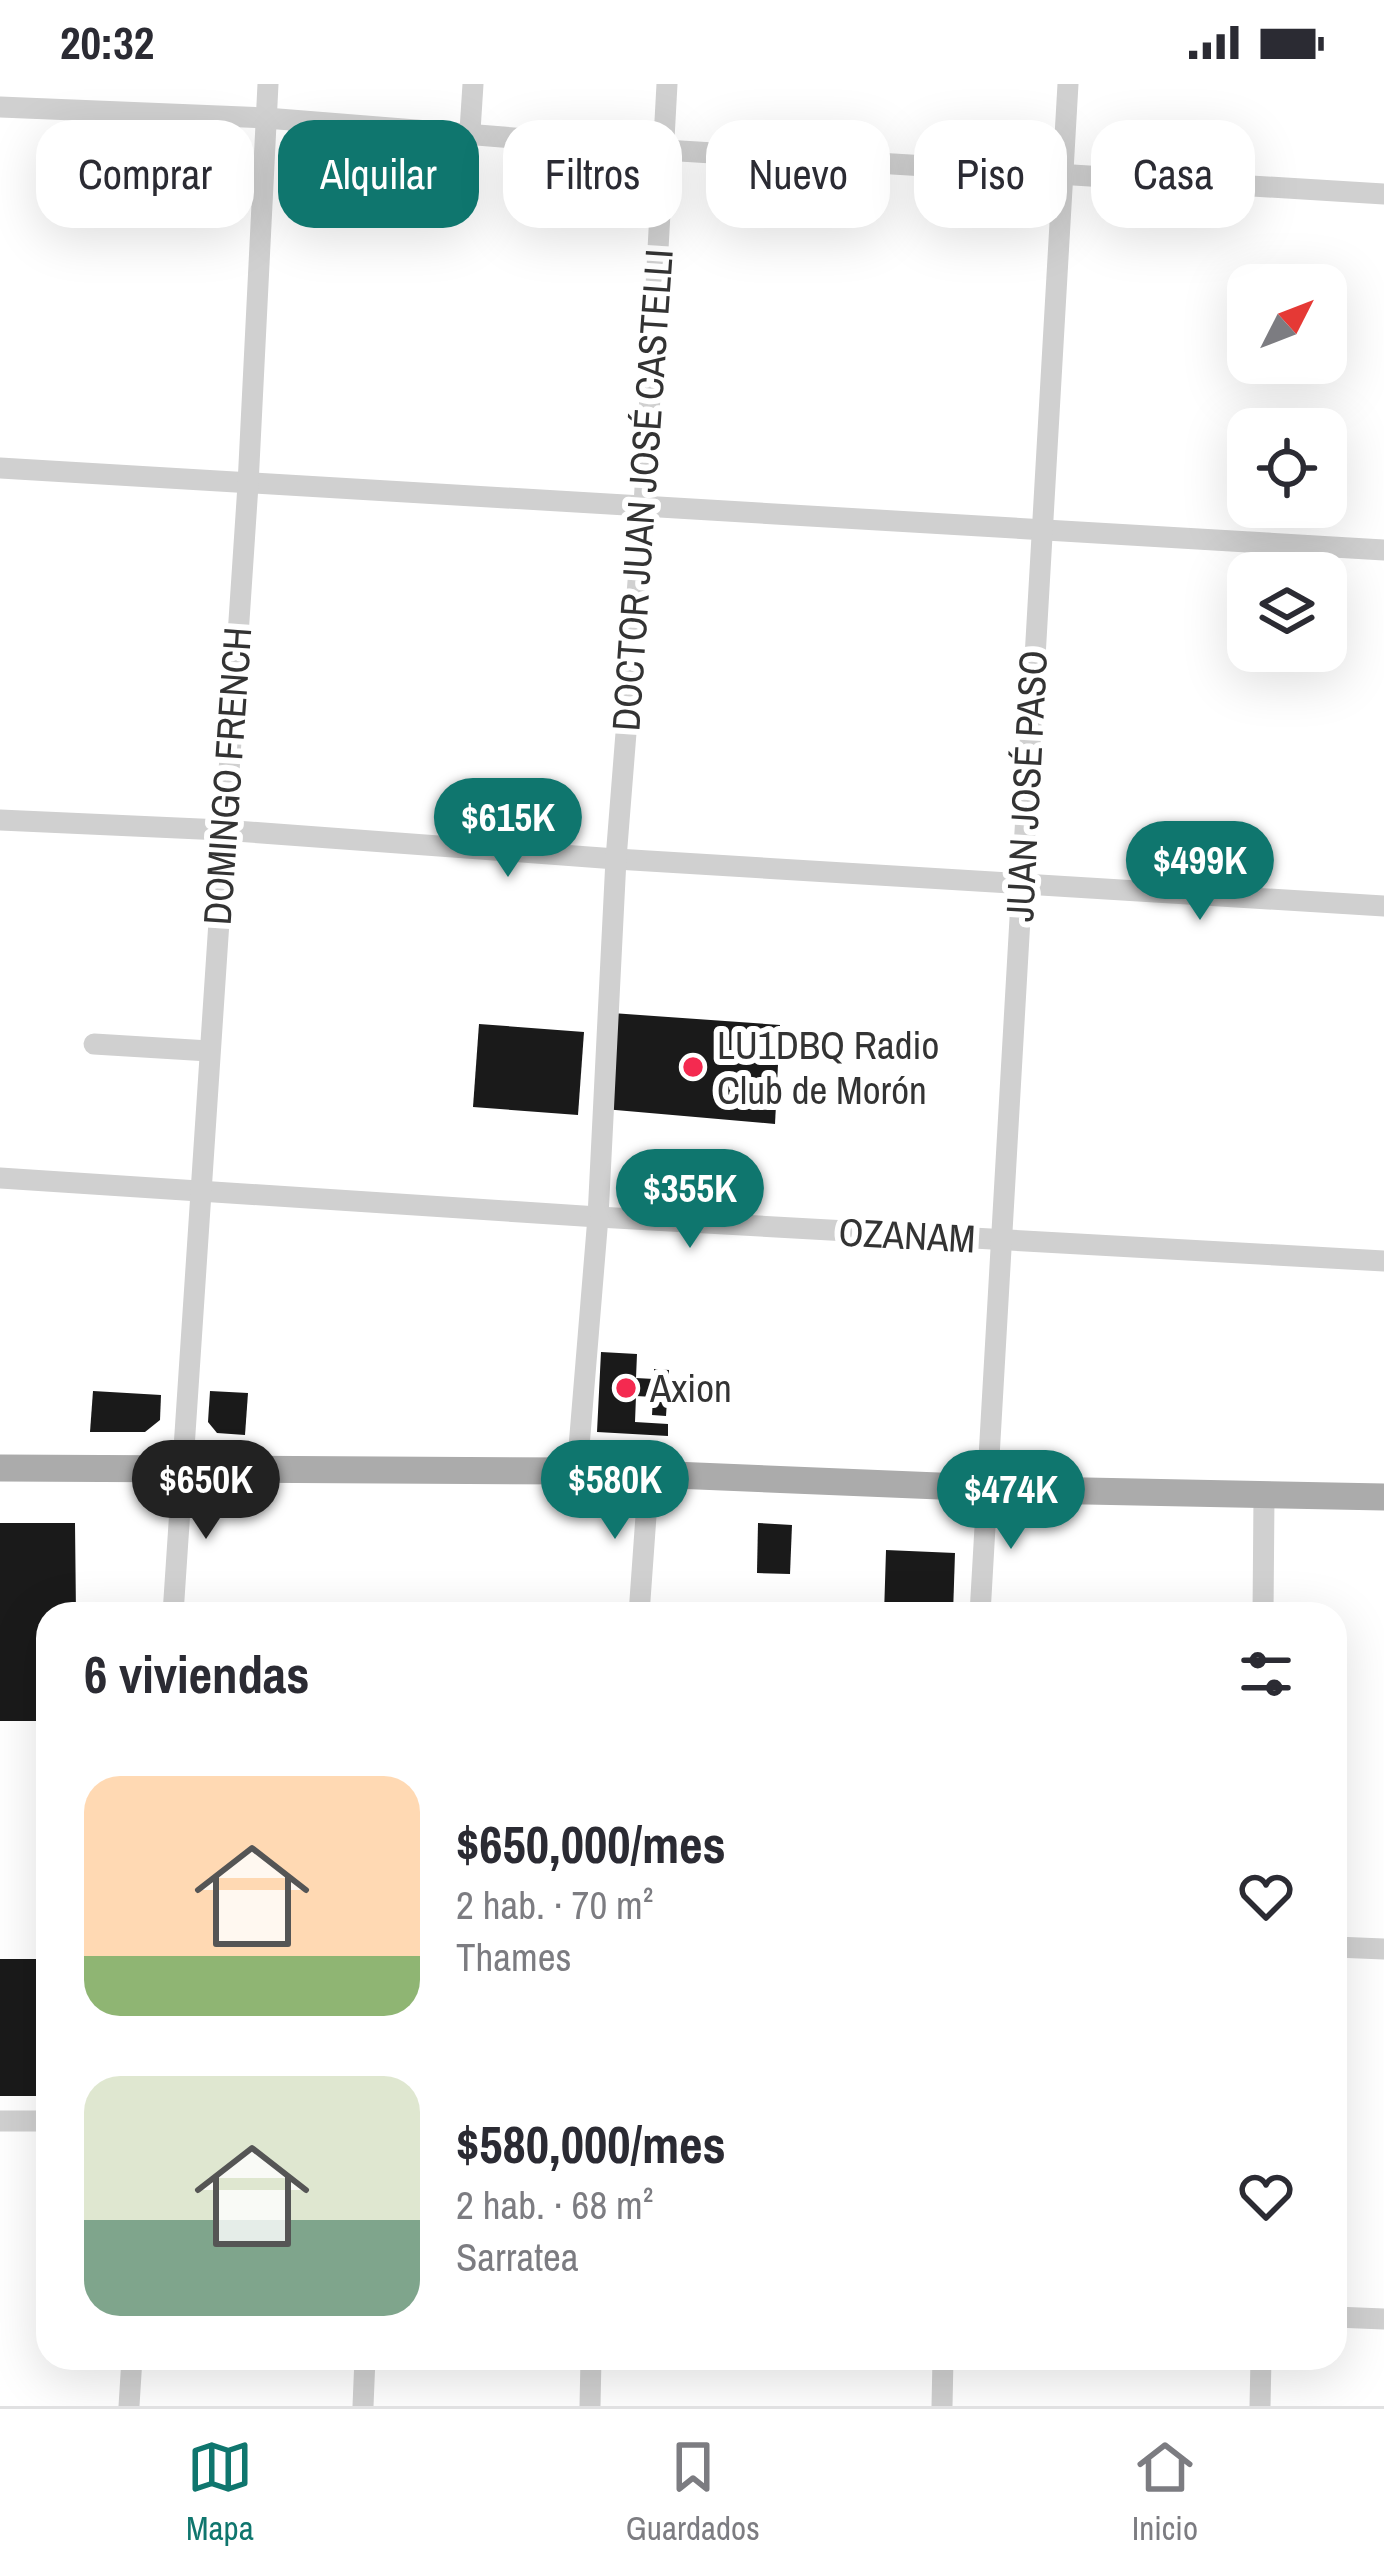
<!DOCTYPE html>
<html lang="es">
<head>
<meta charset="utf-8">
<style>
  body { margin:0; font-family:"Archivo Narrow",sans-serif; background:#f7f7f7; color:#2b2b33; height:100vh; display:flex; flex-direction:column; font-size:45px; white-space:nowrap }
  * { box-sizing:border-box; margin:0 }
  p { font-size:39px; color:#7c7c81 }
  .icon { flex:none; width:66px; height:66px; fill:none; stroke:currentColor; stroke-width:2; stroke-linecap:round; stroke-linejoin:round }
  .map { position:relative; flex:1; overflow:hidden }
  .details { position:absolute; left:36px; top:1518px; width:1311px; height:768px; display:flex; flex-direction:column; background:#fff; border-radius:36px; box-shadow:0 12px 48px #0002 }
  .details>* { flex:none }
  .top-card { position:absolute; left:36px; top:36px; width:1314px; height:108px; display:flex; gap:24px }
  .needle { width:78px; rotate:48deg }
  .buttons { position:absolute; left:1227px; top:180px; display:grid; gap:24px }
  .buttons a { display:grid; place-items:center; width:120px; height:120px; border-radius:24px; background:#fff; box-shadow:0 12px 48px #0002; font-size:60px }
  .price { position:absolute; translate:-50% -102px; padding:0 27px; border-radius:42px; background:#0f766e; color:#fff; font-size:39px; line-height:78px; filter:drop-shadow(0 3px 6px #0008) }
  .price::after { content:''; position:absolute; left:50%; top:72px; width:36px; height:27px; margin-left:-18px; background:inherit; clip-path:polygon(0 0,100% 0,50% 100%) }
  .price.current { background:#222; color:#fff }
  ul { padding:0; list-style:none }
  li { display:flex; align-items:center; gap:36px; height:300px; padding:0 48px }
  li span { display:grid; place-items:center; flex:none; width:336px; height:240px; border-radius:36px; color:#555 }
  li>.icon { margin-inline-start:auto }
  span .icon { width:144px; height:144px; fill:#fffc; stroke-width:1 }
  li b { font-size:51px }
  h2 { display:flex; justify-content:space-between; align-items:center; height:144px; padding:0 48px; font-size:51px }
  .chip { padding:0 42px; border-radius:36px; background:#fff; box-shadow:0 12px 48px #0002; font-size:42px; line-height:108px }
  .chip.current { background:#0f766e; color:#fff }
  .status { display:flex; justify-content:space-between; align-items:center; height:84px; padding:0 60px; background:#fff; direction:ltr }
  .status svg { height:33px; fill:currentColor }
  .tab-bar { display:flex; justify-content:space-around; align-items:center; height:168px; border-top:3px solid #e1e1e2; background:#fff; font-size:33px; color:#7c7c81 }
  .tab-bar a { display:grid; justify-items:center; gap:6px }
  .tab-bar .current { color:#0f766e }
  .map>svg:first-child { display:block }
  .building { fill:#1a1a1a }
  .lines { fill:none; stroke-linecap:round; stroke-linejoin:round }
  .minor { stroke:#d0d0d0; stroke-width:21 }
  .major { stroke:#ababab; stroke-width:27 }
  .poi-dot { fill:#f42a50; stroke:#fff; stroke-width:4.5 }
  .labels { text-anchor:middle; stroke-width:12; stroke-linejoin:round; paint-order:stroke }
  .street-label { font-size:39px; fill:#333; stroke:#fff }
  .poi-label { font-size:39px; fill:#333; stroke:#fff; text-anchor:start }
</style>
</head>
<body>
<div class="status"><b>20:32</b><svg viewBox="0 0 49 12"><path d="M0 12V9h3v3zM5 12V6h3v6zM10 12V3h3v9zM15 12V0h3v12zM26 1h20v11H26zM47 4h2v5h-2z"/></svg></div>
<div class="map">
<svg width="1384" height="2322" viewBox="0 0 1384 2322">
  <rect width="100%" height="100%" fill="#fff"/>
  <g class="building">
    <polygon points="612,929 780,941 775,1040 604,1025"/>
    <polygon points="479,940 584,948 578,1031 473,1023"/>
    <polygon points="601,1268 637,1270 636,1294 654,1295 654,1285 669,1286 666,1332 652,1331 653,1313 636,1312 635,1338 668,1340 668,1352 597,1348"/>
    <polygon points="93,1307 161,1311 160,1336 145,1348 90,1348"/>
    <polygon points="210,1307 248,1309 245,1351 217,1349 208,1338"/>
    <polygon points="0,1439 75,1439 76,1530 48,1530 48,1637 0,1637"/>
    <polygon points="758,1439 792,1441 790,1490 757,1489"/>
    <polygon points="886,1466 955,1469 953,1530 884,1530"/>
    <rect x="0" y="1875" width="48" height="137"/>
  </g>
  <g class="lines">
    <g class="minor">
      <polyline points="0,23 266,34 664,66 1384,110"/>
      <polyline points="470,47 473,0"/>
      <polyline points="0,384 1384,466"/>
      <polyline points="0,736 222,746 616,775 1384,822"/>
      <polyline points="94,960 209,967"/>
      <polyline points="0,1094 598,1133 1384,1177"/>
      <polyline points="577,1387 598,1133 616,775 644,422 667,0"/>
      <polyline points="173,1530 248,401 268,0"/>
      <polyline points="639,1530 649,1390"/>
      <polyline points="980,1530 1068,0"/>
      <polyline points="1263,1530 1264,1412"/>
      <polyline points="1335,1863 1384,1865"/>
      <polyline points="0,2037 48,2037"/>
      <polyline points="1335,2233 1384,2235"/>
      <polyline points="129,2322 132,2274"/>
      <polyline points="363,2322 365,2274"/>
      <polyline points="590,2322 591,2274"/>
      <polyline points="942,2322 943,2274"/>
      <polyline points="1260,2322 1261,2274"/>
    </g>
    <polyline class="major" points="0,1384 577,1387 1037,1406 1384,1413"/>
  </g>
  <g class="poi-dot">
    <circle cx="693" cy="983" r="12"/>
    <circle cx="626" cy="1304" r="12"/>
  </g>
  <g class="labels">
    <g class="street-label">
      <text transform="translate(642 406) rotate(-86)" y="14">DOCTOR JUAN JOSÉ CASTELLI</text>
      <text transform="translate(227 692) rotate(-86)" y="14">DOMINGO FRENCH</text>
      <text transform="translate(1026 702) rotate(-87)" y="14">JUAN JOSÉ PASO</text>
      <text transform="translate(907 1151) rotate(3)" y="14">OZANAM</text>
    </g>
    <g class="poi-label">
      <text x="717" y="975">LU1DBQ Radio<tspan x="717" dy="45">Club de Morón</tspan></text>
      <text x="650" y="1318">Axion</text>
    </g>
  </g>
</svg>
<div class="buttons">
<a><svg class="needle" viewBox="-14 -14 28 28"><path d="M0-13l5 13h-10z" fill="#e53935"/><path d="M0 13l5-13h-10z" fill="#7c7c81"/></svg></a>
<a><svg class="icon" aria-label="locate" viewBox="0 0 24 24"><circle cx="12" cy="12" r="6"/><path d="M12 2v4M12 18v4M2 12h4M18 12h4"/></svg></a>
<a><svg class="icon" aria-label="layers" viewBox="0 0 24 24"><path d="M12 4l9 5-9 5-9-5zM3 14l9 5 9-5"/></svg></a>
</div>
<b class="price" style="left:508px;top:796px">$615K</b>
<b class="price" style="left:1200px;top:839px">$499K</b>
<b class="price" style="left:690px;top:1167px">$355K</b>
<b class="price current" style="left:206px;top:1458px">$650K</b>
<b class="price" style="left:615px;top:1458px">$580K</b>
<b class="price" style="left:1011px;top:1468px">$474K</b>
<div class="top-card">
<a class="chip">Comprar</a>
<a class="chip current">Alquilar</a>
<a class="chip">Filtros</a>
<a class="chip">Nuevo</a>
<a class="chip">Piso</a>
<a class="chip">Casa</a>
</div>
<section class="details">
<h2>6 viviendas<svg class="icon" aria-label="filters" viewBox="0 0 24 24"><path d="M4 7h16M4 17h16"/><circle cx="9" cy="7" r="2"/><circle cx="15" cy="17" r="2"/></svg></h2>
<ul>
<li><span style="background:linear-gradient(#ffd9b3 75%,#8fb573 0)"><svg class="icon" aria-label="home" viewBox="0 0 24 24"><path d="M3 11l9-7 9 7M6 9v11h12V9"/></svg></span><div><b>$650,000/mes</b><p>2 hab. · 70 m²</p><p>Thames</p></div><svg class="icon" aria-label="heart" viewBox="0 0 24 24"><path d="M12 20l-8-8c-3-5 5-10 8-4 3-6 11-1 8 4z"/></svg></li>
<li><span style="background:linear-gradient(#dfe7d0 60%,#7fa58c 0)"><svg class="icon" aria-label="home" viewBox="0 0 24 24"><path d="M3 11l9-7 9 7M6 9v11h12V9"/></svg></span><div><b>$580,000/mes</b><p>2 hab. · 68 m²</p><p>Sarratea</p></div><svg class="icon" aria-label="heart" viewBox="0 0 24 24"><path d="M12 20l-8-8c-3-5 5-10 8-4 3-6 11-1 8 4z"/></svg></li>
</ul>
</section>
</div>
<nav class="tab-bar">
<a class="current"><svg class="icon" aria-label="map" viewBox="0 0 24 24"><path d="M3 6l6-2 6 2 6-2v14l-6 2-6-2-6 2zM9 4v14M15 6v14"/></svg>Mapa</a>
<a><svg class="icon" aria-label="saved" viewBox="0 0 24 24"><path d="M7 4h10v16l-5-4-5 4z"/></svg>Guardados</a>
<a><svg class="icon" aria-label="home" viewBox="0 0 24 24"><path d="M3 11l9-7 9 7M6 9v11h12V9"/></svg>Inicio</a>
</nav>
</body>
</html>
